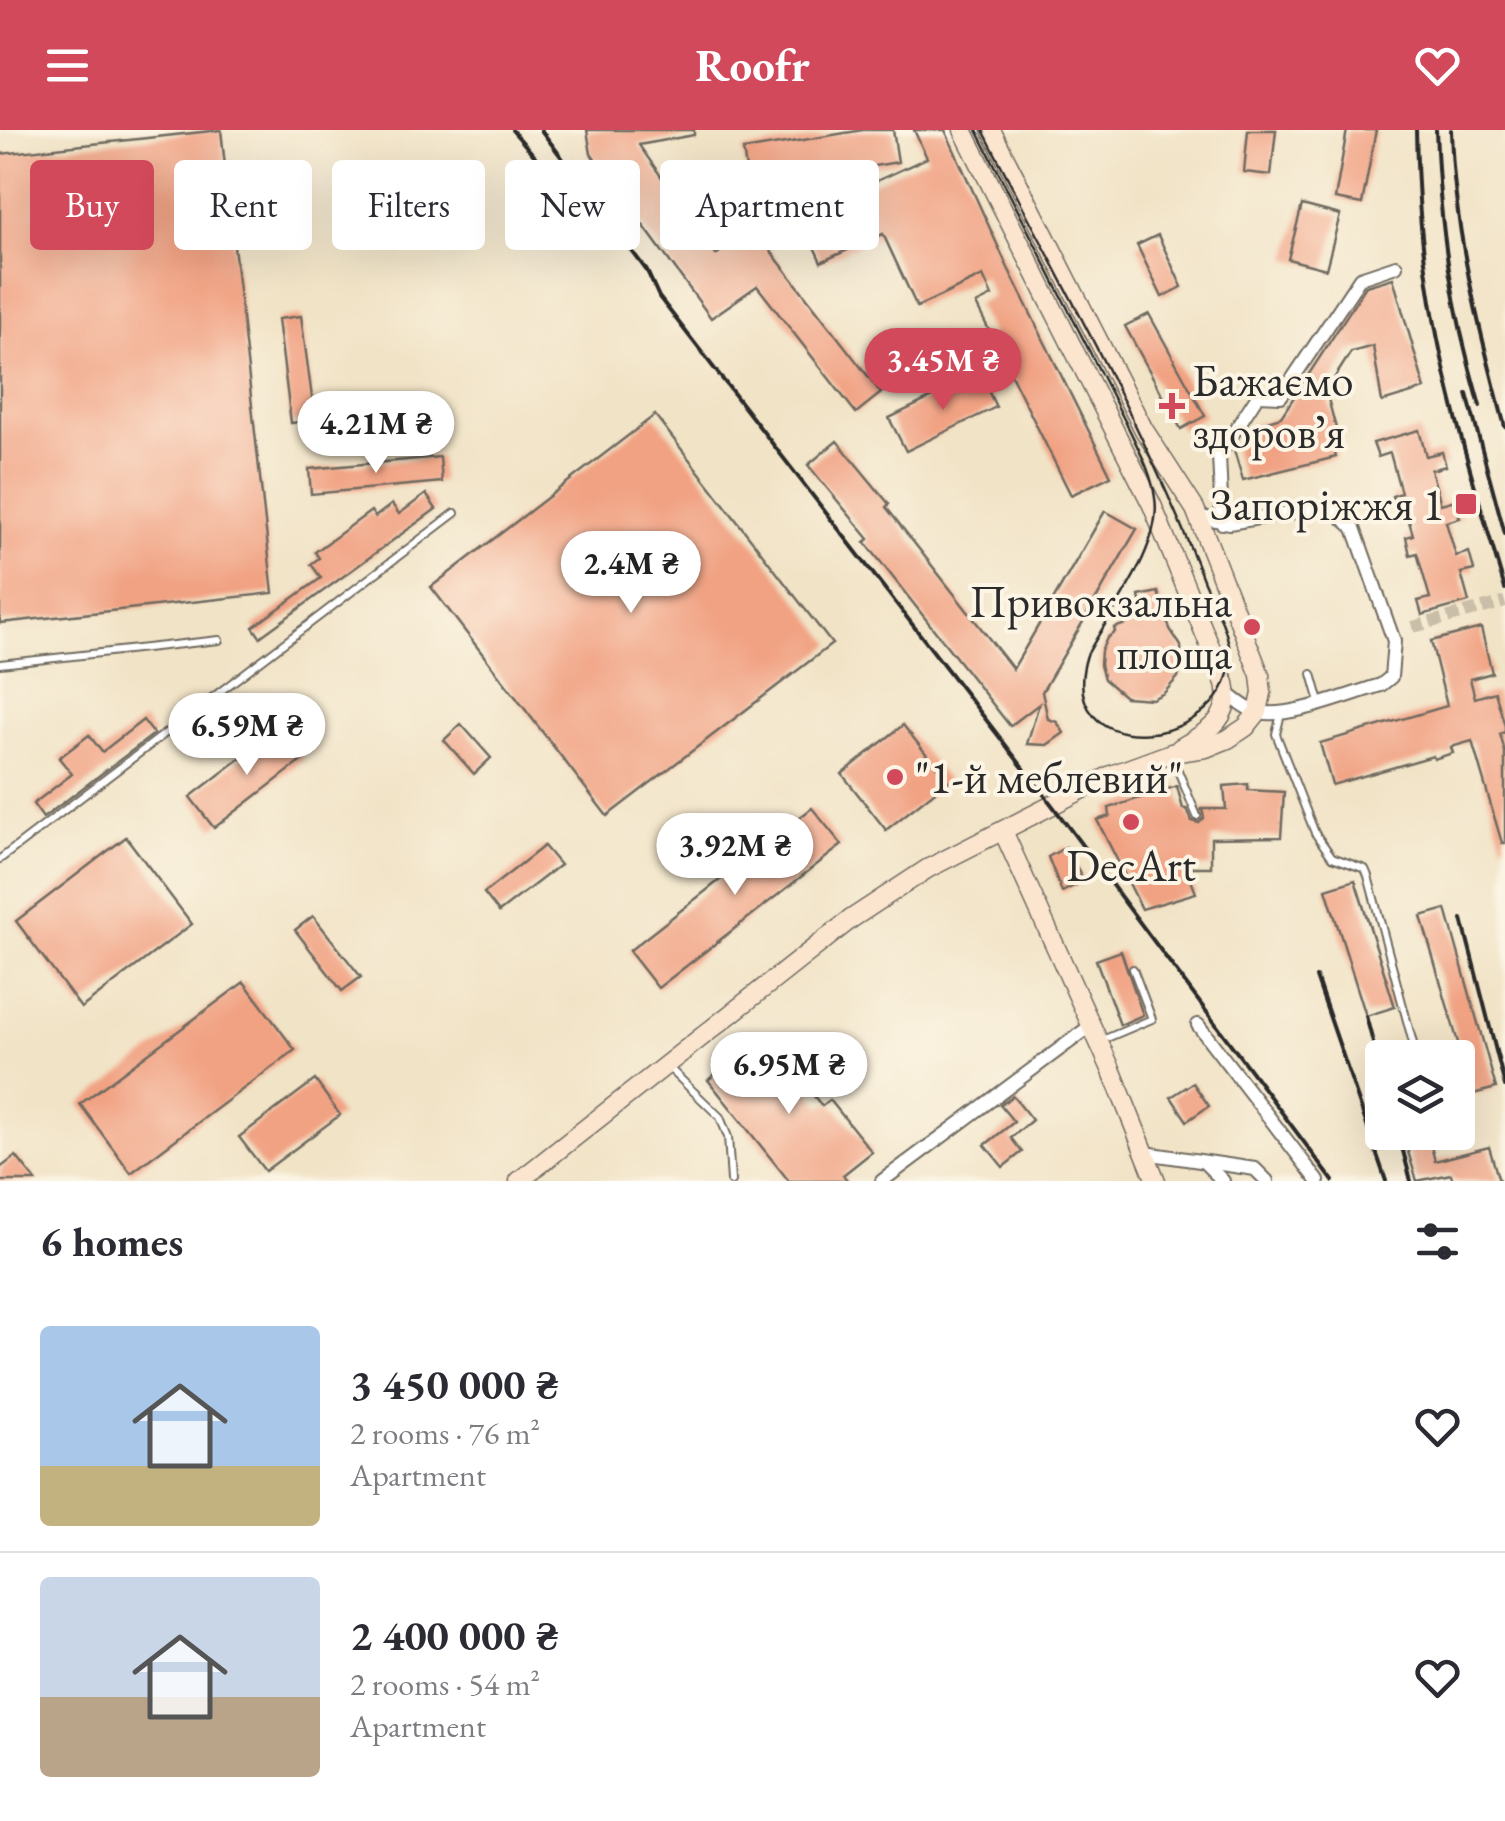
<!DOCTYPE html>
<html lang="en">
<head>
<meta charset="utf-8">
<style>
  body { margin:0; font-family:"EB Garamond",serif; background:#f2f2f3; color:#2b2b33; height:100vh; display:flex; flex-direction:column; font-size:38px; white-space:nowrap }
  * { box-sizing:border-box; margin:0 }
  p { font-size:32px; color:#7c7c81 }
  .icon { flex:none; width:55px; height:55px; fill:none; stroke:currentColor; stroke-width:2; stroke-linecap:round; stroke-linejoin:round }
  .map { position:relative; height:1051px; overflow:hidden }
  .panel { display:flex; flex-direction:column; background:#fff; flex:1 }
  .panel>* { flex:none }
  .top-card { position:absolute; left:30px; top:30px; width:1000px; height:90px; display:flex; gap:20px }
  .fabs { position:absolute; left:1365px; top:910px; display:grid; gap:20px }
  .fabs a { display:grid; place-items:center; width:110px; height:110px; border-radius:10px; background:#fff; box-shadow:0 10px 40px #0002; font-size:50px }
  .price { position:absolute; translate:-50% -85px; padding:0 22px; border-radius:35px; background:#fff; color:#222; font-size:32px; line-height:65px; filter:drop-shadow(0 2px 5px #0008) }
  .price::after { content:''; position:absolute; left:50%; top:60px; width:30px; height:22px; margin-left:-15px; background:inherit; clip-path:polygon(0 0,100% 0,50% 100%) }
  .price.on { background:#d1495b; color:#fff }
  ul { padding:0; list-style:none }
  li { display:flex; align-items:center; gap:30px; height:250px; padding:0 40px }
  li+li { border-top:2px solid #e1e1e2 }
  li span { display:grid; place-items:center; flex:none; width:280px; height:200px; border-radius:10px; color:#555 }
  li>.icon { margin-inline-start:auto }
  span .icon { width:120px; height:120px; fill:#fffc; stroke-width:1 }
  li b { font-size:42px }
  h2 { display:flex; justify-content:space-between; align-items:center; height:120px; padding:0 40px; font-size:42px }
  .tag { padding:0 35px; border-radius:10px; background:#fff; box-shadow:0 10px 40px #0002; font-size:35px; line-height:90px }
  .tag.on { background:#d1495b; color:#fff }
  header { display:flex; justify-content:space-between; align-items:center; height:130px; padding:0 40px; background:#d1495b; color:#fff; font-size:45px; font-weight:700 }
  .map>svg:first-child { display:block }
  .building { fill:#f1a283 }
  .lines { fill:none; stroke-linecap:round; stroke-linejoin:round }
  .street-tunnel { stroke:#c9bea7; stroke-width:12; stroke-dasharray:12 6; stroke-linecap:butt }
  .lane-casing { stroke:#706b61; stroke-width:10 }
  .street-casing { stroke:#706b61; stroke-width:16 }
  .secondary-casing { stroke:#706b61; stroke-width:21 }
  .lane { stroke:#fff; stroke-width:6 }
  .street { stroke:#fff; stroke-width:12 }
  .secondary { stroke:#fbe5cf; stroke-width:18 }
  .tram { stroke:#2b2b2b; stroke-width:2.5 }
  .rail { stroke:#2b2b2b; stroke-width:4 }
  .poi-dot { fill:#d1495b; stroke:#fcf5e5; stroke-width:4 }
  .labels { text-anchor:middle; stroke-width:8; stroke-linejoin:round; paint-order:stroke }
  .poi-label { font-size:45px; fill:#2b2b2b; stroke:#fcf5e5; text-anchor:start }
</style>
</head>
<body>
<header><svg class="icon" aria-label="menu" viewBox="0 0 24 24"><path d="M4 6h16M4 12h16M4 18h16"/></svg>Roofr<svg class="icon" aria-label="heart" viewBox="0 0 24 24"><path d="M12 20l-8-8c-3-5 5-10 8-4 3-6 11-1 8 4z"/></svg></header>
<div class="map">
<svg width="1505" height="1051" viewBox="0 0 1505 1051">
  <rect width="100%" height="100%" fill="#fcf5e5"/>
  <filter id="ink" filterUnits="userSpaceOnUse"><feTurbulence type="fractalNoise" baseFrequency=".01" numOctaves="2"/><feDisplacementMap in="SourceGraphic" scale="20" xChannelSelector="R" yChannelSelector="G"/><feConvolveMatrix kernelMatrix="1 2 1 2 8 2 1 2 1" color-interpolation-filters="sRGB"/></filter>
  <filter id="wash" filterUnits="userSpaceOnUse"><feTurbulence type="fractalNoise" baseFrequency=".0048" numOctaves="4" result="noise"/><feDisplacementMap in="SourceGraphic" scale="40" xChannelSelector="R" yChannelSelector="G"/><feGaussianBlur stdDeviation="2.25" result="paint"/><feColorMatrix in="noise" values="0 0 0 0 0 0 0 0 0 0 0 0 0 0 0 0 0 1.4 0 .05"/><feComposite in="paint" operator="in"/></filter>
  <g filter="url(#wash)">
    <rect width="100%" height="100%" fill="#f1e3c6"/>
    <g id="blocks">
      <g class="building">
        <polygon points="221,0 273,463 0,493 0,24"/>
        <polygon points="587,0 694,0 694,5 639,15 716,125 752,97 881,263 856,283 757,156 711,188 591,24"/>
        <polygon points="863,0 893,0 898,32 749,57 743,20"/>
        <polygon points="914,0 945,0 1008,138 1111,346 1071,365 976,174 992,166 983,146 917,177 883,104 821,132 800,86 927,28"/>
        <polygon points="1248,0 1276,0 1271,45 1244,42"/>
        <polygon points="1347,0 1376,0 1362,74 1335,69"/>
        <polygon points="1302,75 1340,85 1326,139 1288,129"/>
        <polygon points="1158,105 1182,157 1162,167 1137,115"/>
        <polygon points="1393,148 1425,259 1382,272 1373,216 1351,222 1326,261 1338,306 1332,310 1336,327 1243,350 1234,320 1238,314 1246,313 1245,304 1250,296 1281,287 1366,156"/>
        <polygon points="1149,184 1205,286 1181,299 1125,196"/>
        <polygon points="301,186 315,290 291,293 278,189"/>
        <polygon points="980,244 996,277 906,321 889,288"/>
        <polygon points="655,285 832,514 607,686 431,457"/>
        <polygon points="1419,300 1426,326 1442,322 1446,336 1431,340 1441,374 1455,370 1460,388 1446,392 1456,426 1469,422 1474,440 1461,443 1469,472 1422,485 1418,471 1430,468 1417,423 1410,425 1406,407 1413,405 1406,381 1397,384 1392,366 1401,363 1390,323 1378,327 1373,313"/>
        <polygon points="837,311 889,374 886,377 1013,539 1105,381 1137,399 1042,562 1048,589 1057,592 1064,603 1047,615 1027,614 1039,574 1010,596 865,412 869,409 808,335"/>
        <polygon points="440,327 442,352 311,364 309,339"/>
        <polygon points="426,364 436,379 260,507 253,497 321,448 311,434 319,428 315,422 371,381 375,387 392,374 399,384"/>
        <polygon points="1158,462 1170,499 1181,516 1182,537 1178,547 1164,563 1152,569 1125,567 1104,549 1100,535 1101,521 1107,508 1115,502 1114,498 1126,494 1123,482 1141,476 1139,466"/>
        <polygon points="1481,498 1492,543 1470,549 1475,568 1495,562 1505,596 1505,602 1500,604 1505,622 1505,713 1502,713 1472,611 1451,617 1453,623 1434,629 1433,626 1332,655 1320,613 1447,576 1431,511"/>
        <polygon points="143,590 154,604 43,688 33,674 72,644 59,628 89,605 102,622"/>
        <polygon points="461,594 491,628 474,644 444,610"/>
        <polygon points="903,595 948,651 886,700 842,644"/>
        <polygon points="280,598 304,629 214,698 190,667"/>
        <polygon points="1248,654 1248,660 1284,662 1281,707 1211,708 1211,737 1186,737 1196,763 1142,779 1097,690 1110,686 1109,678 1177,656 1183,679 1187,679 1192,691 1199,693 1204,688 1202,679 1226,679 1224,656"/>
        <polygon points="812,678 842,715 658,858 629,821"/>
        <polygon points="126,707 192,794 81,878 16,791"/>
        <polygon points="544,716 560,735 499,782 484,763"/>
        <polygon points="1066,717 1084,751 1062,762 1048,727"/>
        <polygon points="1355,750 1395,877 1366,886 1326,759"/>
        <polygon points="1446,779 1496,958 1473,964 1421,786"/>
        <polygon points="313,786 361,847 342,861 295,800"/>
        <polygon points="1121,821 1143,885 1120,895 1096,830"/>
        <polygon points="244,852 295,920 131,1043 80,974"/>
        <polygon points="764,905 822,976 830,970 872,1022 843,1045 848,1051 789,1051 708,950"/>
        <polygon points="315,950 340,985 265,1041 239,1007"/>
        <polygon points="1193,953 1209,976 1187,991 1171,967"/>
        <polygon points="1013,966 1032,990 1011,1008 1022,1022 1003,1037 985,1015 1014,992 1000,975"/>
        <polygon points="1402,1002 1427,1002 1435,1031 1489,1017 1499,1051 1453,1051 1451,1044 1417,1051"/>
        <polygon points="16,1026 36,1051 0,1051 0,1038"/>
      </g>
    </g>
  </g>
  <g filter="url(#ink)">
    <use href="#blocks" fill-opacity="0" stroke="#706b61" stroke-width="2.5"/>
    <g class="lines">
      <polyline class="street-tunnel" points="1413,497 1505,472"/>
      <defs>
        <g id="lane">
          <polyline points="0,534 219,510"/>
          <polyline points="1312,544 1320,572"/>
          <polyline points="1281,584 1276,604 1315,703 1332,727 1365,739 1368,746 1417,928"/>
          <polyline points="1171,624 1197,686"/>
          <polyline points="0,729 455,383"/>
          <polyline points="1100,911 1152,889 1133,839"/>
          <polyline points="667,936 720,987 728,1007 731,1051"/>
        </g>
        <g id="street">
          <path d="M1198,386L1229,393L1313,379L1335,381L1354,398L1394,511L1391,547L1381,555C1349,564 1286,591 1254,581C1243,577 1236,570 1227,563"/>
          <polyline points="1222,393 1219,325 1258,265 1281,266 1360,148 1396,136"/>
          <polyline points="1198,895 1318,1051"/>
          <polyline points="1145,1023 1255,1039 1267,1051"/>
          <polyline points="1205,1033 1223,1051"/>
          <polyline points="882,1051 1092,895"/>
        </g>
        <g id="secondary">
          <path d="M963,0L1152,375L1225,553C1233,589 1207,602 1180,618"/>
          <polyline points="1003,701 1111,939 1156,1051"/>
          <polyline points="519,1051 851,789 927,739 1111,645 1171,623 1206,618 1228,609 1246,597 1258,582 1262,563 1260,545 1195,379 1144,300 991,0"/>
        </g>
      </defs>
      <use href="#lane" class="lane-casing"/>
      <use href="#street" class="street-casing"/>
      <use href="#secondary" class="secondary-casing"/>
      <use href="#lane" class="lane"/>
      <use href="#street" class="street"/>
      <use href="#secondary" class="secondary"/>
      <path class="tram" d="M977,0L1130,301C1140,322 1152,344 1155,368C1163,417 1109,483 1087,525C1052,636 1223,622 1230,531C1232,506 1214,475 1204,452C1144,296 1059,149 983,0"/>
      <g class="rail">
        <polyline points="512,0 612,115"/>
        <polyline points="541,0 647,141 659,167 1052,675 1333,1051"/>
        <path d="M1416,0C1417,46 1419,92 1426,138C1440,246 1474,354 1505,459"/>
        <path d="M1436,0C1440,101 1452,179 1480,276"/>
        <path d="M1451,0C1454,102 1479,199 1505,297"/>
        <polyline points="1467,264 1505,404"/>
        <polyline points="1462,789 1505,956"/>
        <polyline points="1316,847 1386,1051"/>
        <polyline points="1366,886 1382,947"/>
        <polyline points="1398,1002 1411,1051"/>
      </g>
    </g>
  </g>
  <g class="poi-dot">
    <path d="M1167 261h10v10h10v10h-10v10h-10v-10h-10v-10h10z"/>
    <rect x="1454" y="362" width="24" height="24" rx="5"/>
    <circle cx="1252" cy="497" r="10"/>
    <circle cx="895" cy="647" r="10"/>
    <circle cx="1131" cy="692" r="10"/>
  </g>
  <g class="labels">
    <g class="poi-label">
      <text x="1192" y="266">Бажаємо<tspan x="1192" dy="52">здоровʼя</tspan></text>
      <text x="1444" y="390" text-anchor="end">Запоріжжя 1</text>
      <text x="1232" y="487" text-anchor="end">Привокзальна<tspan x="1232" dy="52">площа</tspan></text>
      <text x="915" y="663">"1-й меблевий"</text>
      <text x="1131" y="751" text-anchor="middle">DecArt</text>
    </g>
  </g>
</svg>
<div class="fabs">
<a><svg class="icon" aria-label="layers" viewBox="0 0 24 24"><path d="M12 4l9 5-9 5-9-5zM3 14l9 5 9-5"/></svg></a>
</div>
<b class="price on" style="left:943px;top:283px">3.45M ₴</b>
<b class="price" style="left:376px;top:346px">4.21M ₴</b>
<b class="price" style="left:631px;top:486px">2.4M ₴</b>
<b class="price" style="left:247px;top:648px">6.59M ₴</b>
<b class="price" style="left:735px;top:768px">3.92M ₴</b>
<b class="price" style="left:789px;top:987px">6.95M ₴</b>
<div class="top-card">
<a class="tag on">Buy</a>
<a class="tag">Rent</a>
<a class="tag">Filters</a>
<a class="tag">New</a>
<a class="tag">Apartment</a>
</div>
</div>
<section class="panel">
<h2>6 homes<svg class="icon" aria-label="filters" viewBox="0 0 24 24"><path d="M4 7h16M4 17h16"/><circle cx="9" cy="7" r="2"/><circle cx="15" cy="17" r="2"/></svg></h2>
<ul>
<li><span style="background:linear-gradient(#a9c7e8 70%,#c2b280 0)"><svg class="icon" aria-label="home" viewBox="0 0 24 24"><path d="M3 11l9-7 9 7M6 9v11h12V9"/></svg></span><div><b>3 450 000 ₴</b><p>2 rooms · 76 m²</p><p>Apartment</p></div><svg class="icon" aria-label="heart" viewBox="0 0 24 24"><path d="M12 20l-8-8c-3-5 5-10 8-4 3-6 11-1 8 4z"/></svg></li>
<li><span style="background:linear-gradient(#c9d6e8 60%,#b9a48a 0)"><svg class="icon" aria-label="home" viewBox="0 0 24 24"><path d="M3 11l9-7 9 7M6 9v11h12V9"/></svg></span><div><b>2 400 000 ₴</b><p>2 rooms · 54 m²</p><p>Apartment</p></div><svg class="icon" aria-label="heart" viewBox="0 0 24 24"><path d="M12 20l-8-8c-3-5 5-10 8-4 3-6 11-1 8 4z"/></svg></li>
</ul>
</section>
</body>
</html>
